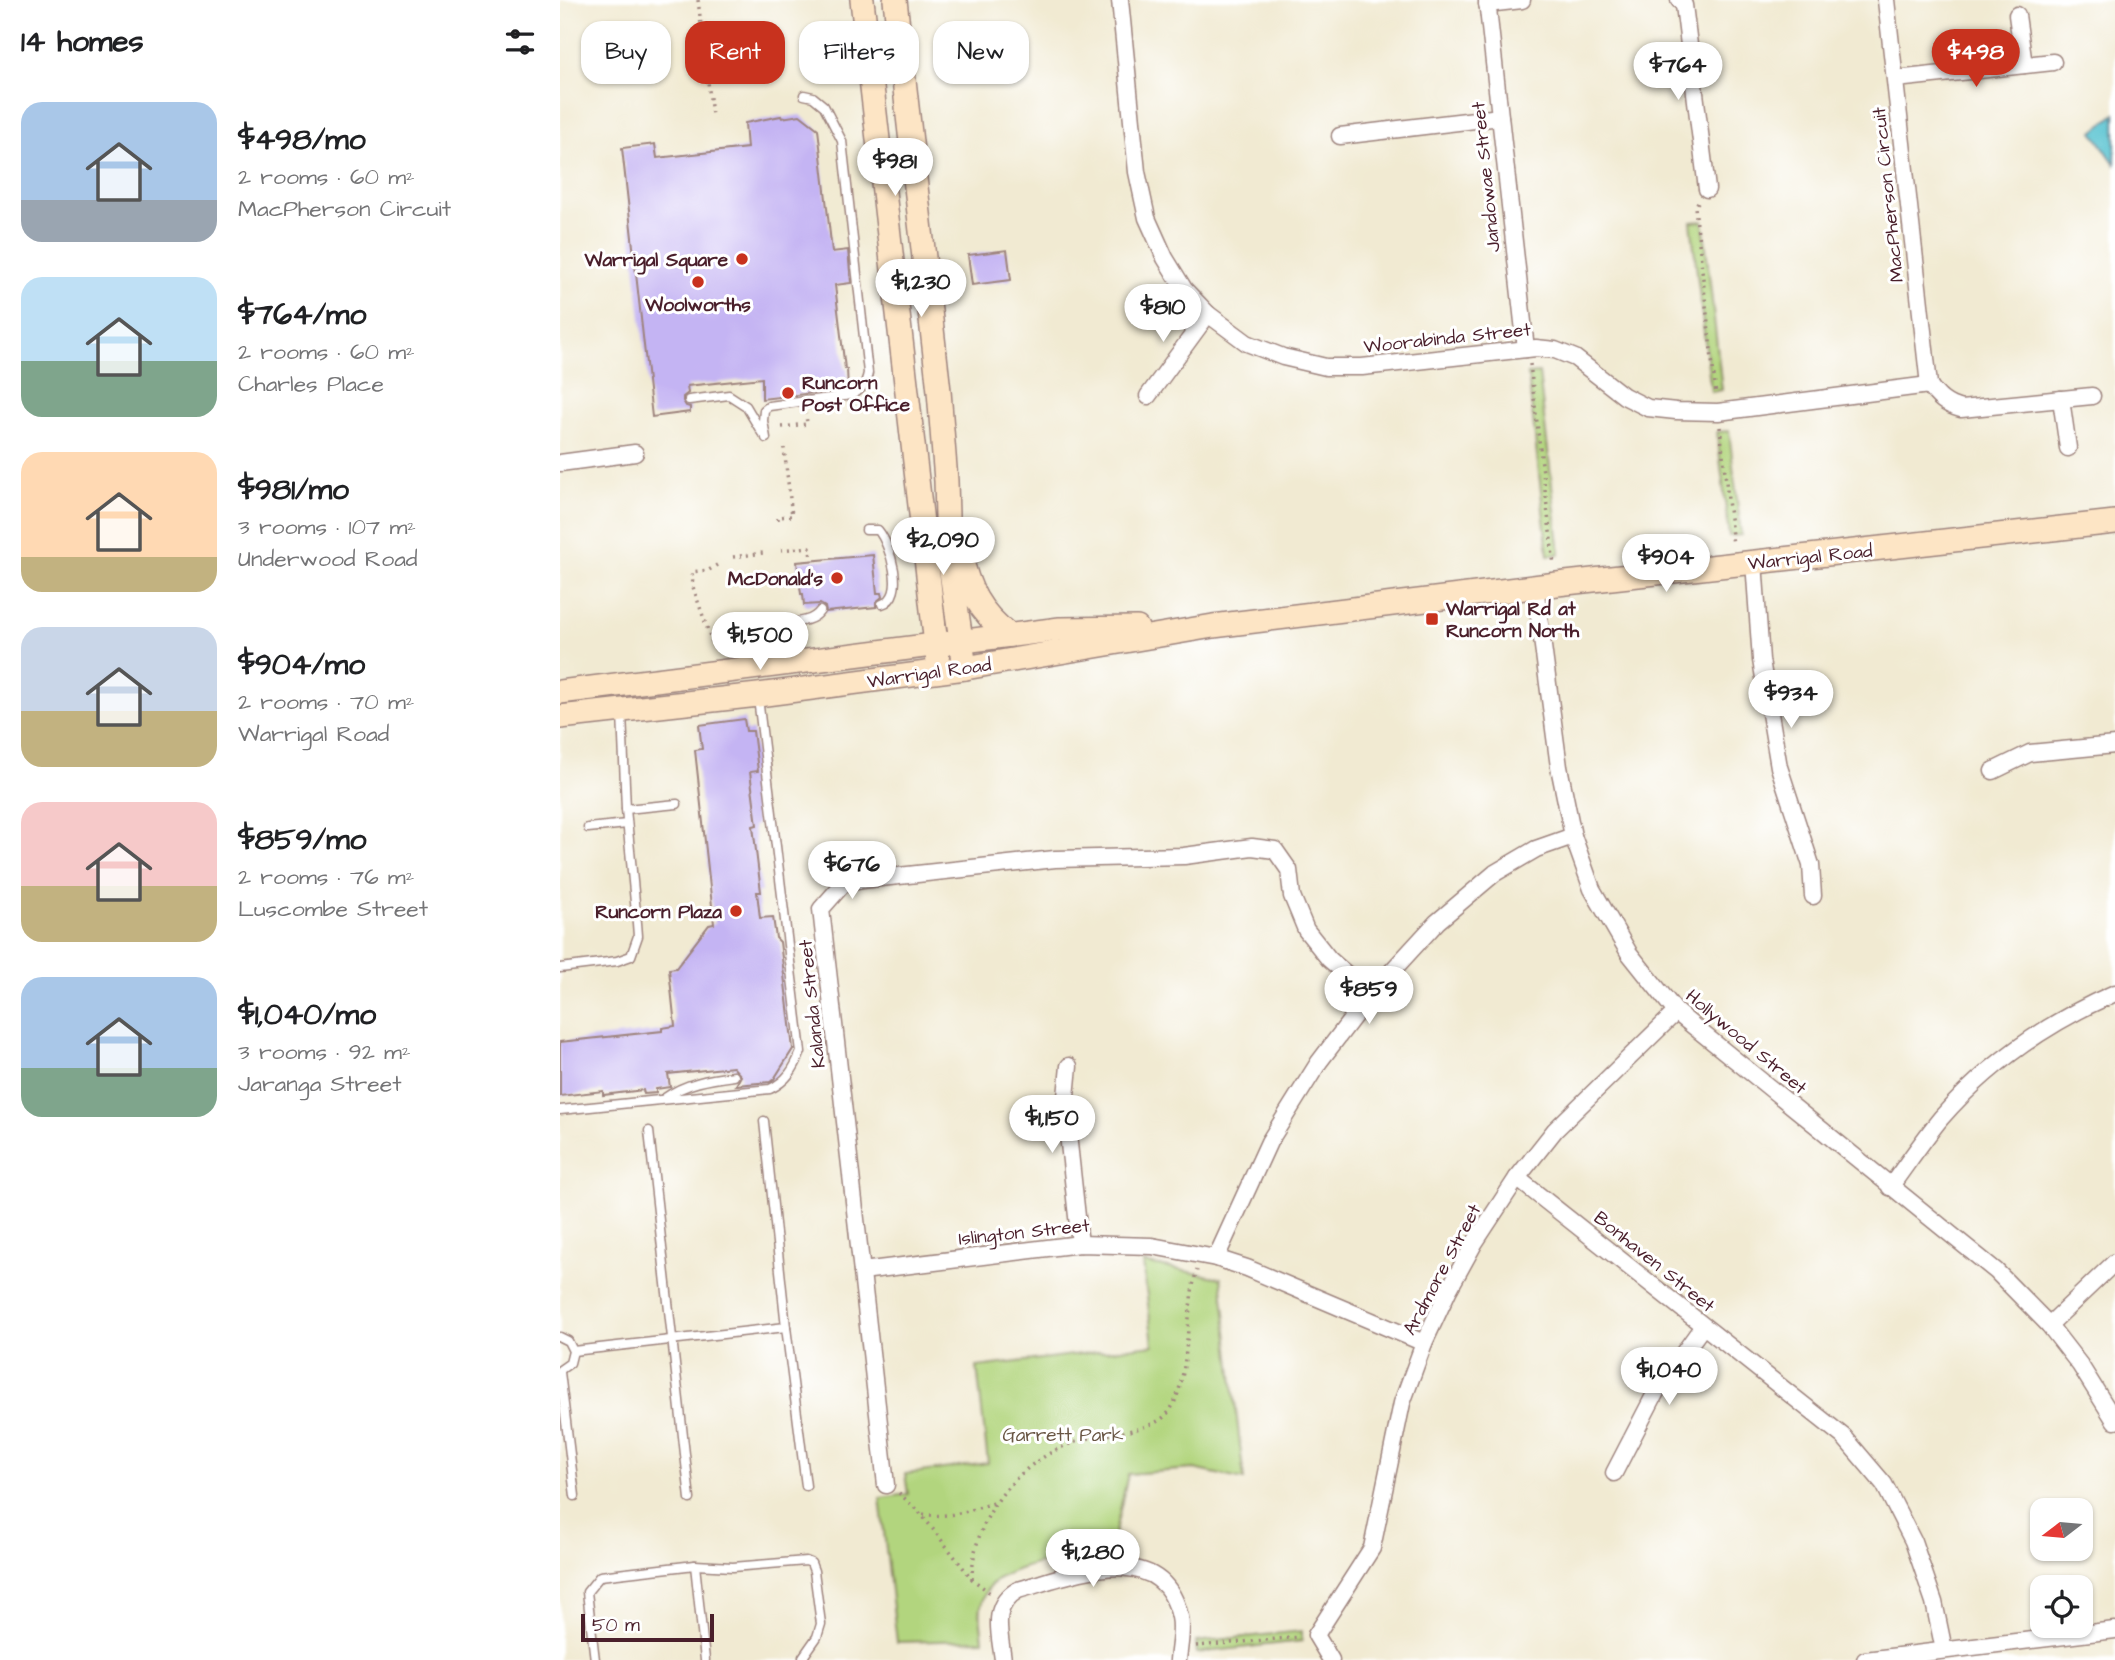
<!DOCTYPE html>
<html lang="en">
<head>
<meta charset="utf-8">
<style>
  body { margin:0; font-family:"Architects Daughter",sans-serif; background:#f6f6f6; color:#202124; height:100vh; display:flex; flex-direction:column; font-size:26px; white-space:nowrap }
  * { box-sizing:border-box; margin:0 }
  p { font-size:23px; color:#757577 }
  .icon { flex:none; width:38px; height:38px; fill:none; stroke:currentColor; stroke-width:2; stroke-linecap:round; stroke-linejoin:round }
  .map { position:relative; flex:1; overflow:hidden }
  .panel { display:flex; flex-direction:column; background:#fff; width:560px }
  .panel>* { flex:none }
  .top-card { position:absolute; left:21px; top:21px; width:665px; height:63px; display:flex; gap:14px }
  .needle { width:46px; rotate:254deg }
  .controls { position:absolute; left:1470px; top:1498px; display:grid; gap:14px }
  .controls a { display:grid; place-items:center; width:63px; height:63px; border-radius:14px; background:#fff; box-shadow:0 2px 5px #0004; font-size:35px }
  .scale { position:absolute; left:21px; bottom:18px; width:133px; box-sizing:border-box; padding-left:7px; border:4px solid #4a1f2b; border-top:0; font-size:19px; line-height:24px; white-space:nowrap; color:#4a1f2b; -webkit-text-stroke:5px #fff; paint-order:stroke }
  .price { position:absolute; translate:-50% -60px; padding:0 16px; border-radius:24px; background:#fff; color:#222; font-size:23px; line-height:46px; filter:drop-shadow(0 2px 4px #0008) }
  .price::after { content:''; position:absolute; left:50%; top:42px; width:21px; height:16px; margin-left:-10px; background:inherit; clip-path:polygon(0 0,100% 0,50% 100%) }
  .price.current { background:#c8321e; color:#fff }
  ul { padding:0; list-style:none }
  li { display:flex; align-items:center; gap:21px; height:175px; padding:0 21px }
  li span { display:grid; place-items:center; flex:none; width:196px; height:140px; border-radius:21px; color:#555 }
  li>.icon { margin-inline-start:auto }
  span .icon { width:84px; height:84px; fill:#fffc; stroke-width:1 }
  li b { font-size:30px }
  h2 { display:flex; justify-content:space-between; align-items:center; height:84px; padding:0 21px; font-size:30px }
  .pill { padding:0 24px; border-radius:21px; background:#fff; box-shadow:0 2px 5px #0004; font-size:24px; line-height:63px }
  .pill.current { background:#c8321e; color:#fff }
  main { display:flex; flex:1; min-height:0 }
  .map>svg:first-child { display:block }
  .green { fill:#b2d57e; stroke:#7e7a54; stroke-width:2 }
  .water { fill:#56c2d0; stroke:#50707e; stroke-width:2 }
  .building { fill:#c4b4f3 }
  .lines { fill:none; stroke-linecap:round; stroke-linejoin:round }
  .lane-casing { stroke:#9e847e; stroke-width:11 }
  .street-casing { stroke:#9e847e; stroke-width:19 }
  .secondary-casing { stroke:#9e847e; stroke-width:26 }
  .path { stroke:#9e847e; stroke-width:3.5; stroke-dasharray:2 5; stroke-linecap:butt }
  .lane { stroke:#fff; stroke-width:8 }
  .street { stroke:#fff; stroke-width:16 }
  .secondary { stroke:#fde5c5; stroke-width:23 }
  .poi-dot { fill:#c8321e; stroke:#fff; stroke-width:2.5 }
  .labels { text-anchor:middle; stroke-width:6; stroke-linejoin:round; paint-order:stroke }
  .street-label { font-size:19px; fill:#4a1f2b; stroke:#fff }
  .poi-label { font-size:19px; font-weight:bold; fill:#4a1f2b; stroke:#fff; text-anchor:end }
  .park-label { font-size:19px; fill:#695644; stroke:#fff }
</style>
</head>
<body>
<main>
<section class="panel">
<h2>14 homes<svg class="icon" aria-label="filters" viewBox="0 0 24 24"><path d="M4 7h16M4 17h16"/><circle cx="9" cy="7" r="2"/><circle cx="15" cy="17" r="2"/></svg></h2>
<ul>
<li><span style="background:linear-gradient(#a9c7e8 70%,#9aa5b1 0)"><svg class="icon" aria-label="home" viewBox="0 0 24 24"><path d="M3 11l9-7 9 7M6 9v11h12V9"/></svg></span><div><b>$498/mo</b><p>2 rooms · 60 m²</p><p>MacPherson Circuit</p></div></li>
<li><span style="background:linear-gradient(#bfe0f5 60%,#7fa58c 0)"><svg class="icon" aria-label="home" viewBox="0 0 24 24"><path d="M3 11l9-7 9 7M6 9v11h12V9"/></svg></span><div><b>$764/mo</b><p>2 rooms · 60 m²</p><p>Charles Place</p></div></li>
<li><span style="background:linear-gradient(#ffd9b3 75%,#c2b280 0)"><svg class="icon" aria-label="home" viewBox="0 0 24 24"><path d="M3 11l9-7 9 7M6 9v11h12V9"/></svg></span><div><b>$981/mo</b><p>3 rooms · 107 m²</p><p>Underwood Road</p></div></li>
<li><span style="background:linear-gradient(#c9d6e8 60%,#c2b280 0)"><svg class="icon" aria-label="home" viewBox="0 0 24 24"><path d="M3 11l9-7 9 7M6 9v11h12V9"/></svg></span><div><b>$904/mo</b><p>2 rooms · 70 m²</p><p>Warrigal Road</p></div></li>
<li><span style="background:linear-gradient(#f6c9c9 60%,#c2b280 0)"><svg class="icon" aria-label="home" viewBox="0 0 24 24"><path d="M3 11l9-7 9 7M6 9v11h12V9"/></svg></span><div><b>$859/mo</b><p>2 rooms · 76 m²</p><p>Luscombe Street</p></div></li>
<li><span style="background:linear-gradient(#a9c7e8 65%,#7fa58c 0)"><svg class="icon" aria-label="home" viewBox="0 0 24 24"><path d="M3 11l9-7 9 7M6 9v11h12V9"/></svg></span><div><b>$1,040/mo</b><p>3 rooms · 92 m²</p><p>Jaranga Street</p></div></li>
</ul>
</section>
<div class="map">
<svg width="1555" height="1660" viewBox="0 0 1555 1660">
  <rect width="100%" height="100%" fill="#fff"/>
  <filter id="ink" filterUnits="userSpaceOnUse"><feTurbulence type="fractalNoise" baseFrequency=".0143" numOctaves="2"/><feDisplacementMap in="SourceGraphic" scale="14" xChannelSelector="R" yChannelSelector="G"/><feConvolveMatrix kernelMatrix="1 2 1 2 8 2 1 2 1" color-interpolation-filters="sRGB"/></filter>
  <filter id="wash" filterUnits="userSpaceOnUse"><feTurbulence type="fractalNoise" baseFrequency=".00686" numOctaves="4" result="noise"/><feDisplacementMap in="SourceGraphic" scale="28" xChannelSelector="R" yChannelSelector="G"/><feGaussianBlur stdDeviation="1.57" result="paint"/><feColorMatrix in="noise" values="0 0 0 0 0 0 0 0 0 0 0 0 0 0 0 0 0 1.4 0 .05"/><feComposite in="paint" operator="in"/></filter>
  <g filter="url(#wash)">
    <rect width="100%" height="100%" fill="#f1ead2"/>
    <g class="green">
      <polygon points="1143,221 1162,390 1151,392 1131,222"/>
      <polygon points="979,373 1000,554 988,555 968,374"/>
      <polygon points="1169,431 1181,535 1169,536 1157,432"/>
      <path d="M583,1263L661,1278L684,1480L634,1469L568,1474L551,1550C521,1554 467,1562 441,1577C431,1582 425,1592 422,1602C418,1614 422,1628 423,1640L337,1642L320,1498L348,1494L345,1474L428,1463L417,1367L593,1345Z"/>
      <polygon points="742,1631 742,1641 637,1653 636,1642"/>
    </g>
    <polygon class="water" points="1555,114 1555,164 1533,132"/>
    <g id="blocks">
      <g class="building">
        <polygon points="240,115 258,129 272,252 288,250 291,283 275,285 285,369 287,369 288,389 202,399 202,378 127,386 128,393 123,397 123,401 126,406 130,407 130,412 92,417 62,148 95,144 97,158 187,148 185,123 221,116 222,118"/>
        <polygon points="447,250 451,280 412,285 408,255"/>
        <polygon points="313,555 317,593 321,593 322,597 316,602 316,607 266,612 265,607 260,604 244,605 243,594 241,594 237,562"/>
        <polygon points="184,719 186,731 193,731 198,771 190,772 197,825 193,826 201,892 197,892 200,918 213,917 216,938 220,942 233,1049 214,1079 210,1082 176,1085 181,1076 173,1067 108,1074 110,1087 96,1089 96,1093 84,1094 83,1090 43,1095 43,1091 0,1096 0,1042 102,1031 102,1028 115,1026 109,969 116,968 149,925 154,924 135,750 142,749 139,725"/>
      </g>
    </g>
  </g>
  <g filter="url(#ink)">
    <use href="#blocks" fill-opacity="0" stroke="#9e847e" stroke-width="2"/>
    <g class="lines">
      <defs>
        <g id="lane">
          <polyline points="129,400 169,395 186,406 202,433"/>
          <path d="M206,438L203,421L204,410L209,406L292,395C302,389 306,384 308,373L282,141L264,106L253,97L244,95"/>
          <path d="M306,530H318C330,544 347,597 322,604"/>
          <path d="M219,624C233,622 252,623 260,611"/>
          <polyline points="66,809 117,804"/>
          <polyline points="28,828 67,824"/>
          <polyline points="0,968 57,961 71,956 78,936 77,923 66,809 62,713"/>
          <path d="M105,1098C125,1083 150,1079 174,1076"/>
          <path d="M0,1110L210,1089C227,1081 234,1069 241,1052L198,698"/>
          <polyline points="204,1121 226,1327 246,1486"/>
          <polyline points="89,1131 130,1499"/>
          <polyline points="0,1337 8,1341 13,1351 10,1363 0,1370"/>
          <polyline points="13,1351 226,1327"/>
          <polyline points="0,1372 15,1496"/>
          <polyline points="135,1565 145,1660"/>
          <polyline points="35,1660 27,1592 40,1576 135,1565 173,1567 246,1561 251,1563 254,1571 261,1624 257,1637 243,1657 245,1660"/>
        </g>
        <g id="street">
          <path d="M560,0L577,172L587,218L605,258L624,289L648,314L687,343L723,357L766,367H802L976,348L995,350L1015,358L1064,396L1088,408L1116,411L1158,412L1369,385C1378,398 1386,405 1401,409L1532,396"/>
          <polyline points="927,0 966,349"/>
          <polyline points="1119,0 1124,5 1147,189"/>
          <polyline points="1326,0 1369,385"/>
          <polyline points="927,4 962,0"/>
          <polyline points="1457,15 1464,65"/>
          <polyline points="1336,79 1493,62"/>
          <polyline points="780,136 940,117"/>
          <polyline points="588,396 648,314"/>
          <polyline points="1501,399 1508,448"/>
          <polyline points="0,463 75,453"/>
          <polyline points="1194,562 1201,660 1219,767 1251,865 1253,896"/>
          <polyline points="975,586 999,767 1013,836 1032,889 1069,953 1116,1012 1436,1271 1489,1325 1520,1365 1555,1421"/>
          <polyline points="1433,771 1470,753 1555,745"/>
          <polyline points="509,1066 505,1107 520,1244"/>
          <polyline points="957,1178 1284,1437 1324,1484 1353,1541 1374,1602 1384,1650"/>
          <path d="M1330,1187C1347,1164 1363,1140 1381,1118C1429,1063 1489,1022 1555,993"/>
          <polyline points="656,1258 709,1142 759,1062 810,995 877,922 935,873 976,849 1013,836"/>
          <polyline points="302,1271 520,1244 592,1246 656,1258 687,1268 864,1343"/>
          <polyline points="1489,1325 1555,1262"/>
          <polyline points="1054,1473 1097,1390 1143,1326"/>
          <polyline points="326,1485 261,909 283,884 302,880 495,859 624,856 692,847 715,850 729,870 732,896 746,930 769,959 810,995"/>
          <path d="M443,1660C440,1633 430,1606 458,1590C511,1575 602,1536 620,1617C623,1630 619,1647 618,1660"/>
          <polyline points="771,1660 756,1635 812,1548 842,1403 864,1343 888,1291 915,1242 957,1178 995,1130 1116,1012"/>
          <polyline points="1305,1660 1555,1630"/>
        </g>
        <g id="secondary">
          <polyline points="302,0 379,671"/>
          <polyline points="335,0 379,391 386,481 388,550 405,668"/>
          <path d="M400,553C408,589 419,612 449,635"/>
          <polyline points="0,692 500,629 577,628"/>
          <polyline points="0,717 198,695 405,668 653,626 997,584 1555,522"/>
        </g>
      </defs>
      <use href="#lane" class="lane-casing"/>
      <use href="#street" class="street-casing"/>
      <use href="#secondary" class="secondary-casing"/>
      <g class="path">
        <polyline points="138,0 152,115"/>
        <polyline points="1138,202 1135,207 1156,395"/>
        <polyline points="970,364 994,565"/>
        <polyline points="222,427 247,424 246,414"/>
        <polyline points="1160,427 1173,545"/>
        <polyline points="218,520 218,517 232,516 224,448"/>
        <polyline points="221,550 250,547 251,561"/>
        <polyline points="173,557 203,553"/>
        <polyline points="157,565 149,570 132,572 133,587 152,642 158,647 191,643 197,646"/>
        <polyline points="37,910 57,916"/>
        <polyline points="339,1493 361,1514 412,1579 430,1593"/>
        <path d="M363,1514C388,1519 411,1510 434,1503"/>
        <path d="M412,1579C412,1514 463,1455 525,1439C546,1434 591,1431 606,1415C632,1388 624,1308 637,1270"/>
        <polyline points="636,1646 740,1637"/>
      </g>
      <use href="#lane" class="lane"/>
      <use href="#street" class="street"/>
      <use href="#secondary" class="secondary"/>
    </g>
  </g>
  <g class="poi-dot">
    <circle cx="182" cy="259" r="7"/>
    <circle cx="138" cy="282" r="7"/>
    <circle cx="228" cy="393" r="7"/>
    <circle cx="277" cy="578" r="7"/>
    <rect x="865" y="612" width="14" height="14" rx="3.5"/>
    <circle cx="176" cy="911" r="7"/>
  </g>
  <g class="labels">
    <g class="street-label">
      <text transform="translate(925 177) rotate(-96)" y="7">Jandowae Street</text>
      <text transform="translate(1327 195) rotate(-96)" y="7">MacPherson Circuit</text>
      <text transform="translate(887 337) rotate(-6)" y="7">Woorabinda Street</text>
      <text transform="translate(1250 556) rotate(-6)" y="7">Warrigal Road</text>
      <text transform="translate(369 672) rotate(-8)" y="7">Warrigal Road</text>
      <text transform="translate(251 1004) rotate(-96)" y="7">Kalanda Street</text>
      <text transform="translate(1187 1041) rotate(40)" y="7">Hollywood Street</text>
      <text transform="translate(464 1231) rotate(-6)" y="7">Islington Street</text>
      <text transform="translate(1095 1261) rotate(39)" y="7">Bonhaven Street</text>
      <text transform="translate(881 1269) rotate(-62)" y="7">Ardmore Street</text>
    </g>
    <g class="poi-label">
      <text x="168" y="266">Warrigal Square</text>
      <text x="138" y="311" text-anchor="middle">Woolworths</text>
      <text x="242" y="389" text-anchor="start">Runcorn<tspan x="242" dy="22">Post Office</tspan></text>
      <text x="263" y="585">McDonald's</text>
      <text x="886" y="615" text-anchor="start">Warrigal Rd at<tspan x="886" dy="22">Runcorn North</tspan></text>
      <text x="162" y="918">Runcorn Plaza</text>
    </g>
    <g class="park-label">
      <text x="503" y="1441">Garrett Park</text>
    </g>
  </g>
</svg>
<div class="controls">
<a><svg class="needle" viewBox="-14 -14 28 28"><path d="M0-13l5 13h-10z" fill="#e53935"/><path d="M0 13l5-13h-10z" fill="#757577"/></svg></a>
<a><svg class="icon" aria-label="locate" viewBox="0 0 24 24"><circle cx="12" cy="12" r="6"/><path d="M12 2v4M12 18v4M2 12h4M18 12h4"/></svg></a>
</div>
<div class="scale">50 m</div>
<b class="price current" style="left:1416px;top:89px">$498</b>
<b class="price" style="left:1118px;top:102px">$764</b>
<b class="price" style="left:335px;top:198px">$981</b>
<b class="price" style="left:361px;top:319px">$1,230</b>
<b class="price" style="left:603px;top:344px">$810</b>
<b class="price" style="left:383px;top:577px">$2,090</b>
<b class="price" style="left:1106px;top:594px">$904</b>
<b class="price" style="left:200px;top:672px">$1,500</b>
<b class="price" style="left:1231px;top:730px">$934</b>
<b class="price" style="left:292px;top:901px">$676</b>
<b class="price" style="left:809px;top:1026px">$859</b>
<b class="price" style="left:492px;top:1155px">$1,150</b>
<b class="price" style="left:1109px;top:1407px">$1,040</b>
<b class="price" style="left:533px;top:1589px">$1,280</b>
<div class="top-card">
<a class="pill">Buy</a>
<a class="pill current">Rent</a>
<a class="pill">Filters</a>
<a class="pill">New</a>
</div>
</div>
</main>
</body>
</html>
